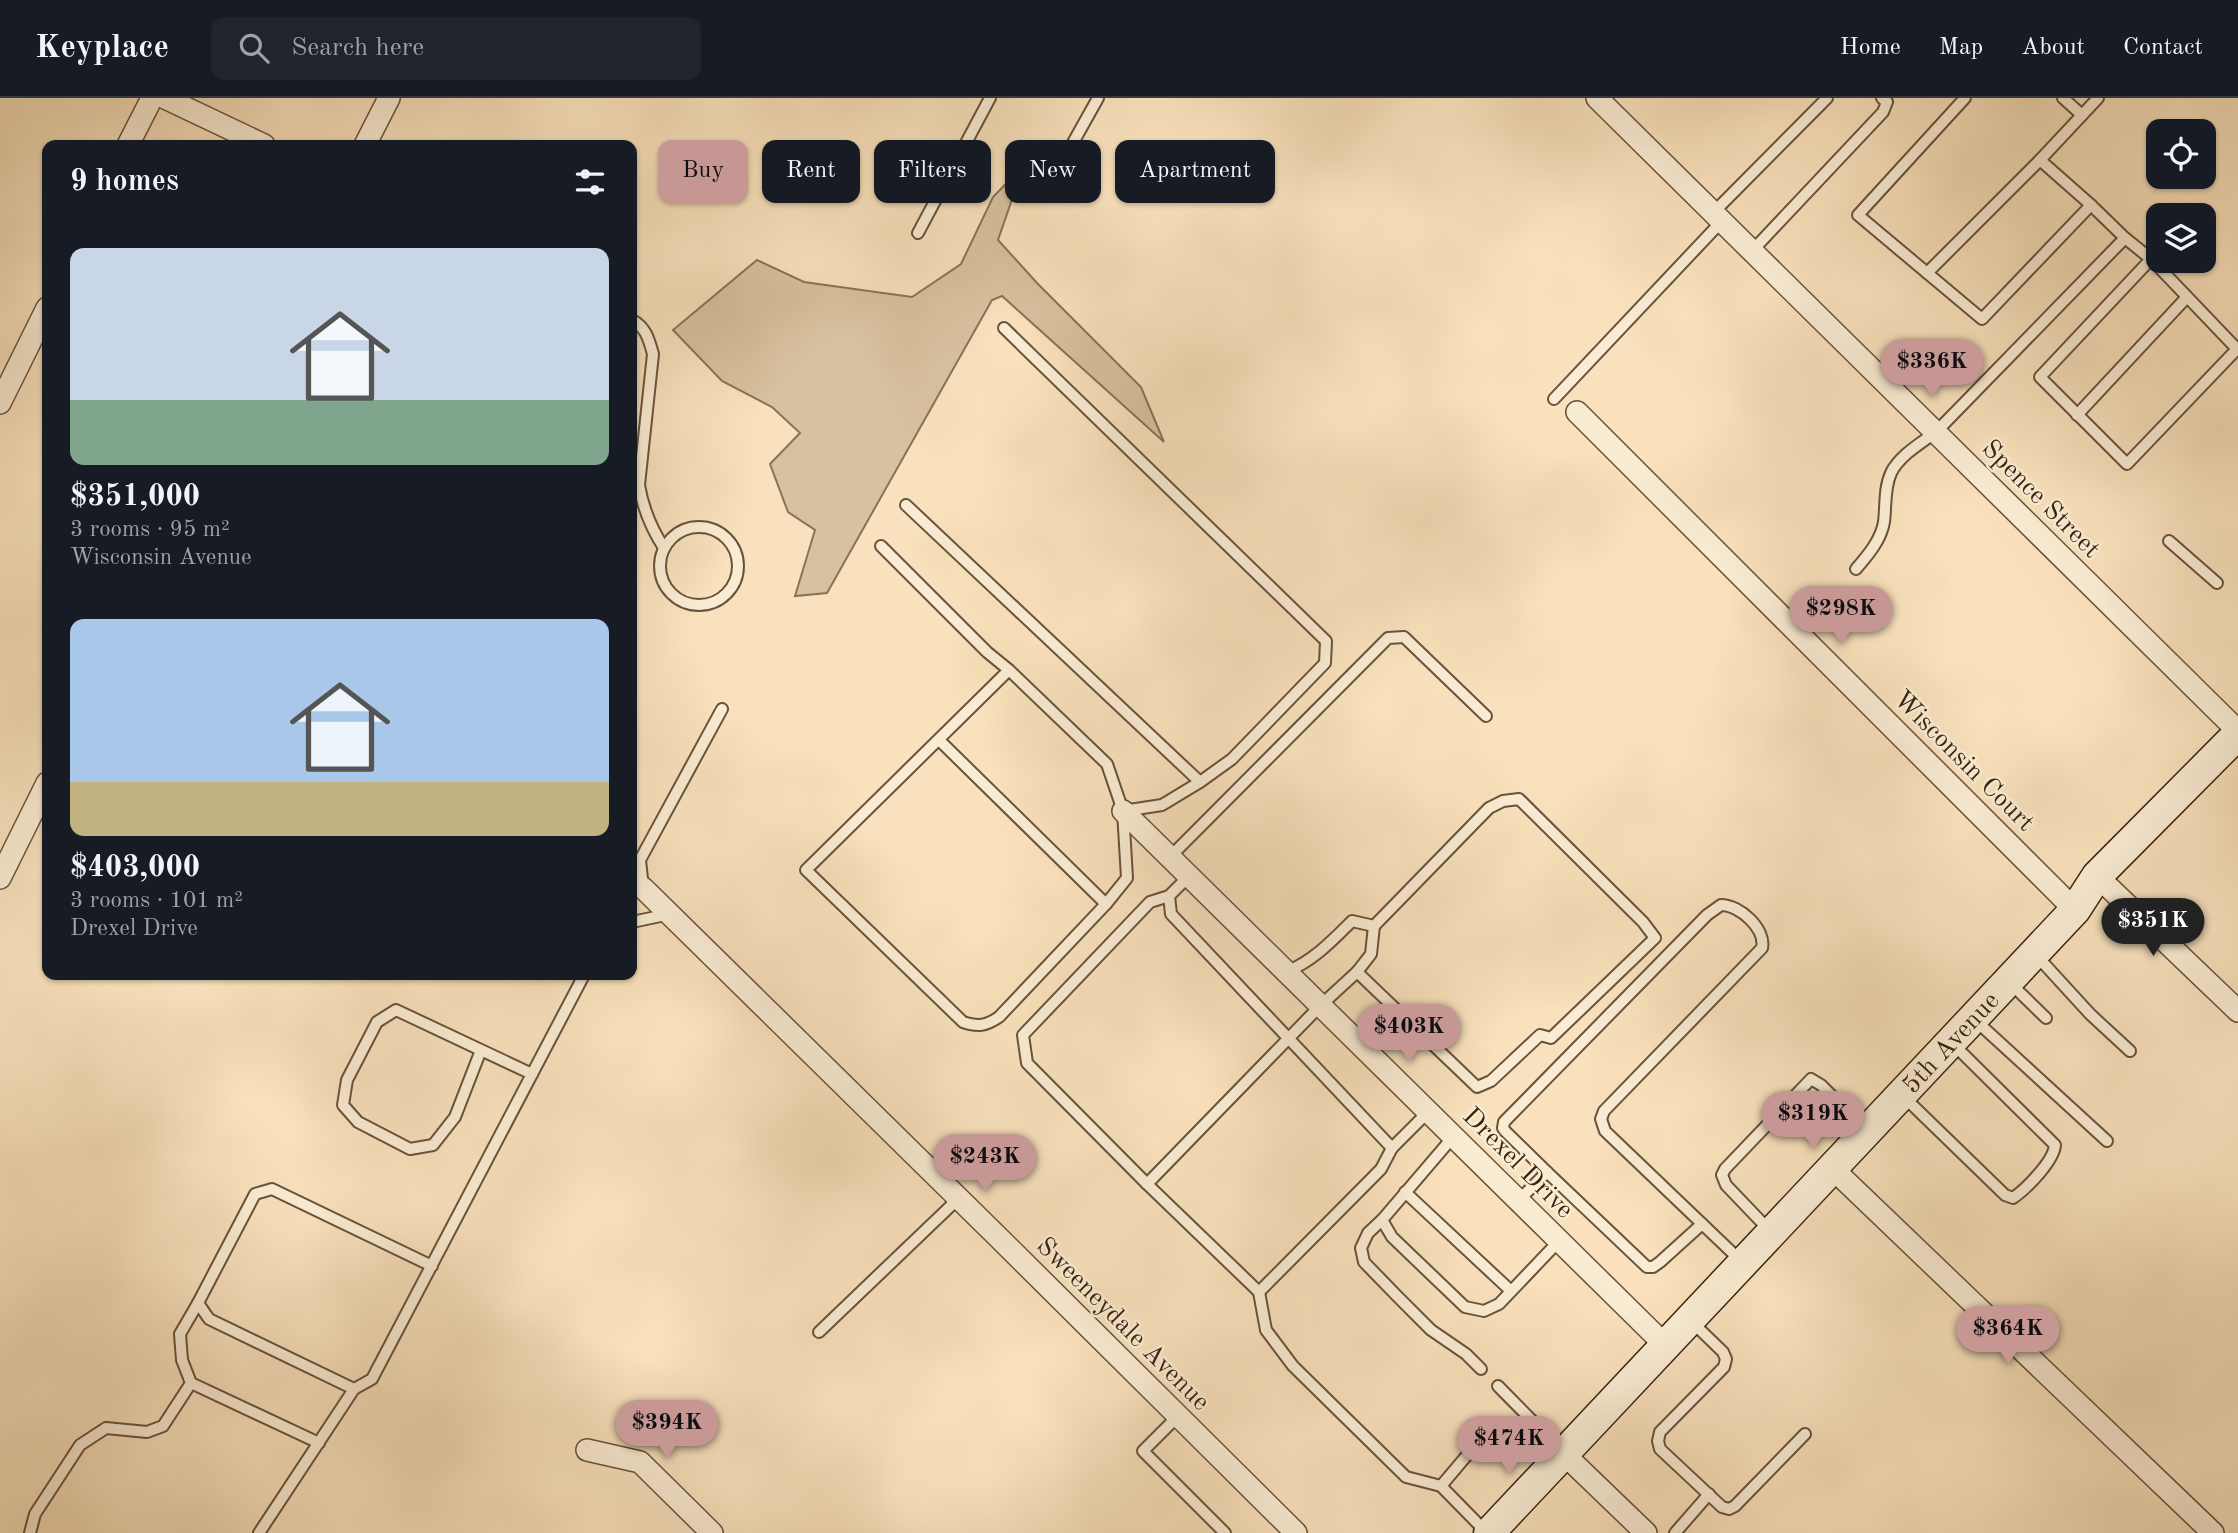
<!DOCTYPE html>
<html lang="en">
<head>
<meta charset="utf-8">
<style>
  body { margin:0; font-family:"Old Standard TT",serif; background:#20242c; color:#f1f3f6; height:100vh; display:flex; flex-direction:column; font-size:26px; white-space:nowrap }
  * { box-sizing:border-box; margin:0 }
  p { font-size:23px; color:#9ea1a6 }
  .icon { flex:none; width:38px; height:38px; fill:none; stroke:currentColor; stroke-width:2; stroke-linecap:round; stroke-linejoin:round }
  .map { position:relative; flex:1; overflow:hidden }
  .side { position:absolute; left:42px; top:42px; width:595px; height:840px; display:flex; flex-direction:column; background:#171b24; border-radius:14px; box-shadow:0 2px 5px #0004 }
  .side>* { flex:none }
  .top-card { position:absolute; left:658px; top:42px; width:665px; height:63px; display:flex; gap:14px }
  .tools { position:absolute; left:2146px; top:21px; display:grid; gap:14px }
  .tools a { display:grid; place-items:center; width:70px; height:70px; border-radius:14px; background:#171b24; box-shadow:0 2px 5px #0004; font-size:35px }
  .price { position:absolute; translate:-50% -60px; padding:0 16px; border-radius:24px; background:#c59692; color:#111; font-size:23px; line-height:46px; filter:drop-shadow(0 2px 4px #0008) }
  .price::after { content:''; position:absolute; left:50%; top:42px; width:21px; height:16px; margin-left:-10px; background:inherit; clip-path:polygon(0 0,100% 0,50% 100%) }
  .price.current { background:#222; color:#fff }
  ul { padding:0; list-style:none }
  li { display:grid; align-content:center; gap:14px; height:371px; padding:0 28px }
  li span { display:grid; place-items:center; height:217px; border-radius:14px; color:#555 }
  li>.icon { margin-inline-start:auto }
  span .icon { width:126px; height:126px; fill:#fffc; stroke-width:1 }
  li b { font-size:30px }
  h2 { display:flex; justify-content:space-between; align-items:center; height:84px; padding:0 28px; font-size:30px }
  .chip { padding:0 24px; border-radius:14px; background:#171b24; box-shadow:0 2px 5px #0004; font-size:24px; line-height:63px }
  .chip.current { background:#c59692; color:#111 }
  header { display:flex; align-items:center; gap:42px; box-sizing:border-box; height:98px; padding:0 35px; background:#171b24; border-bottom:2px solid #363941 }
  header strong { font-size:33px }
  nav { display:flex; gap:38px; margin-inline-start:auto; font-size:24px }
  .search { width:490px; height:63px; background:#20242c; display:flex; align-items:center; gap:18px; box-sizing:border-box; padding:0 24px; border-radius:14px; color:#9ea1a6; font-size:26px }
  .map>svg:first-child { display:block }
  .green { fill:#d8c19f; stroke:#887258; stroke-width:2 }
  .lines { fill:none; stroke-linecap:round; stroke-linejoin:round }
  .lane-casing { stroke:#69523c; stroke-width:14 }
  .street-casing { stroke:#69523c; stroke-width:24 }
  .secondary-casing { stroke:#392311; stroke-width:33 }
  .lane { stroke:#faecd3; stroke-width:10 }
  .street { stroke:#faecd3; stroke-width:21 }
  .secondary { stroke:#faecd3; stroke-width:30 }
  .labels { text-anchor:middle; stroke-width:5; stroke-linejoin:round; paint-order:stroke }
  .street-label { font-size:26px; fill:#392311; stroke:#faecd3 }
</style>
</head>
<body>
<header>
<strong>Keyplace</strong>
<div class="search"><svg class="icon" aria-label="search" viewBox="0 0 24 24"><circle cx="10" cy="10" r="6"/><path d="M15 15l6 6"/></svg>Search here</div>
<nav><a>Home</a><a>Map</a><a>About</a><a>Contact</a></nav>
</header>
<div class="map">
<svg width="2238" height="1435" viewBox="0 0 2238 1435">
  <rect width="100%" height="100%" fill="#f8e1bc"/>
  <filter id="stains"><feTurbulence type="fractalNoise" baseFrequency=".00286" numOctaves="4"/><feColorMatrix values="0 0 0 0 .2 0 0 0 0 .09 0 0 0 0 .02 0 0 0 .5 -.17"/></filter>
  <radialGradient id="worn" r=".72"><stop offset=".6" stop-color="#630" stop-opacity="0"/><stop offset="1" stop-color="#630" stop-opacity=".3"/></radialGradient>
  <polygon class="green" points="1024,67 998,142 1037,185 1141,289 1164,344 1002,198 992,202 827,495 795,498 815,432 788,414 770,366 800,335 772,309 722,283 673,232 757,162 804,184 912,199 961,166 993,99"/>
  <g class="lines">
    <defs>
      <g id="lane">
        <polyline points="1965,0 1858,117 1982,221 2091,107"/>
        <polyline points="2063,0 2082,17"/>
        <polyline points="1060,68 1098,0"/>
        <polyline points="1713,115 1827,0"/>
        <polyline points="918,135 990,0"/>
        <polyline points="2125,140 2151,161 2237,251 2127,366 2040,279 2151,161"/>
        <polyline points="1752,153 1883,14 1887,4 1882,0"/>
        <polyline points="1927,175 2040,62"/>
        <path d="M632,222C646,229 649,242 653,256L639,387C643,411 651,430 664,450"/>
        <polyline points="1554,301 1722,123"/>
        <polyline points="2077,317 2187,199"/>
        <polyline points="906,407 1200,684 1232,661 1325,565 1326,543 1004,230"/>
        <circle cx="699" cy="468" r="39"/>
        <polyline points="2169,443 2217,485"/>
        <polyline points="881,448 987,554 1009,572"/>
        <path d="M1856,471C1868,457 1881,442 1884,424C1886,408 1884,390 1891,375C1899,358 1921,345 1936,334L2125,140L2091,107L2040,62L2098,0"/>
        <path d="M1009,572L1107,666L1123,713L1127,780L1106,806L999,919C986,928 978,929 963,924L806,772Z"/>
        <polyline points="939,642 1106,806"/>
        <polyline points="1123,713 1162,707 1200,684"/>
        <polyline points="1170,759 1388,540 1404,539 1486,618"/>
        <polyline points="1189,778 1169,798 1150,804 1023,937 1027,965 1147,1086 1259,1194 1381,1071 1392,1050 1428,1014"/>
        <polyline points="643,790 640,762 722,611"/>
        <polyline points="1169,798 1171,816 1392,1050"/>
        <polyline points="632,824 670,816"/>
        <polyline points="2036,857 2090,916 2130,953"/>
        <polyline points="1357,874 1371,856 1374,828"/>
        <polyline points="2010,885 2046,920"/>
        <polyline points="1975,922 2107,1043"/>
        <polyline points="481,952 455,1019 433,1047 410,1051 358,1024 343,1007 347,982 377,924 396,912 532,976"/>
        <path d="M1903,998L2005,1097L2013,1100C2026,1091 2054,1063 2055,1047L1952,945"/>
        <polyline points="1453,1039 1382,1122 1368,1135 1361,1150 1364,1164 1396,1197 1431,1232 1466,1256 1481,1271"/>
        <polyline points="1547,1074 1647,1169 1653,1169 1660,1164 1702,1126"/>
        <path d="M1147,1086L1320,908L1357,874L1477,989L1491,983L1540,937L1551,940L1655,840L1643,824L1519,701L1503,703L1489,710L1374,828L1352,823C1332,843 1313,863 1286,874"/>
        <polyline points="1405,1094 1511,1193"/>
        <path d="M1518,1103L1547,1074L1505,1033L1503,1030L1504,1024L1707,817L1721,807C1740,807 1766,831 1762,850L1604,1013L1601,1021L1605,1033L1742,1164"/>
        <polyline points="1382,1122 1392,1139 1465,1209 1484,1213 1499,1206 1559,1143"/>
        <polyline points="1770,1133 1726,1087 1722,1077 1725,1071 1811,981 1821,987 1865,1031"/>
        <polyline points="432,1168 272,1091 255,1096 198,1205 209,1221 354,1291 372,1281 584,877"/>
        <polyline points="1259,1194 1266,1232 1293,1268 1406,1379 1441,1388 1487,1435"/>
        <polyline points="1692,1224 1723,1254 1726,1261 1724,1269 1660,1334 1658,1343 1660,1351 1722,1409 1729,1411 1735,1408 1805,1336"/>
        <polyline points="819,1234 959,1100"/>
        <polyline points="191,1285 319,1345"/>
        <polyline points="1498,1288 1562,1353"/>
        <polyline points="1178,1318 1143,1353 1225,1435"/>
        <polyline points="1441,1388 1485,1336"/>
        <polyline points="30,1435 35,1416 80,1347 106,1330 147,1334 163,1328 191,1285 182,1262 180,1236 198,1205"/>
        <polyline points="259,1435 354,1291"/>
        <polyline points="1675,1435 1709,1396"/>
      </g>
      <g id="street">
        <polyline points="165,0 264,47"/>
        <polyline points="1597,0 2238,633"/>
        <polyline points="128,47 152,0"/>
        <polyline points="365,47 389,0"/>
        <polyline points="0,305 47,210"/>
        <polyline points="1577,314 2075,812"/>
        <polyline points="1123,713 1666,1248"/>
        <polyline points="2097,778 2238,913"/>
        <polyline points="0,780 47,685"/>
        <polyline points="643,790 996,1137 1296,1435"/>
        <polyline points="1832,1070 2213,1435"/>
        <polyline points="587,1352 640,1364 712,1435"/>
        <polyline points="1565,1357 1646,1435"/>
      </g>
      <polyline id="secondary" points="1489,1435 2075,812 2097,778 2238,636"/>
    </defs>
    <use href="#lane" class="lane-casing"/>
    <use href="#street" class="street-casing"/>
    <use href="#secondary" class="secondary-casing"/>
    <use href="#lane" class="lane"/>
    <use href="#street" class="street"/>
    <use href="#secondary" class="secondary"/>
  </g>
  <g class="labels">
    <g class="street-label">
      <text transform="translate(2042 400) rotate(45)" y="9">Spence Street</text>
      <text transform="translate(1965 662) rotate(45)" y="9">Wisconsin Court</text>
      <text transform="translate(1950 944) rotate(-47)" y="9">5th Avenue</text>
      <text transform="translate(1519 1064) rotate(45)" y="9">Drexel Drive</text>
      <text transform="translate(1124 1225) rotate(45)" y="9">Sweeneydale Avenue</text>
    </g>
  </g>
  <rect width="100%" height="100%" filter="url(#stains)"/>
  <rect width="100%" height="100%" fill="url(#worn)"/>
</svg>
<div class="tools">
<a><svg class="icon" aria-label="locate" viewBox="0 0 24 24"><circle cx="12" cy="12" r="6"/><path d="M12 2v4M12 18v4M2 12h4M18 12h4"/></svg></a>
<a><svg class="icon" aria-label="layers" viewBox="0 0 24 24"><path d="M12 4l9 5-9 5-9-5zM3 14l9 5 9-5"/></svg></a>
</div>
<b class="price" style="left:1932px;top:301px">$336K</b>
<b class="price" style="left:1841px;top:548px">$298K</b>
<b class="price current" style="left:2153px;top:860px">$351K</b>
<b class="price" style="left:1409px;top:966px">$403K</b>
<b class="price" style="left:1813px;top:1053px">$319K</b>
<b class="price" style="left:985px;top:1096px">$243K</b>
<b class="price" style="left:2008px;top:1268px">$364K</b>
<b class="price" style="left:667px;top:1362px">$394K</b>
<b class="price" style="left:1509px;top:1378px">$474K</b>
<div class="top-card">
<a class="chip current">Buy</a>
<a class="chip">Rent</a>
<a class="chip">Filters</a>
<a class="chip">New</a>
<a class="chip">Apartment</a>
</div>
<section class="side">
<h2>9 homes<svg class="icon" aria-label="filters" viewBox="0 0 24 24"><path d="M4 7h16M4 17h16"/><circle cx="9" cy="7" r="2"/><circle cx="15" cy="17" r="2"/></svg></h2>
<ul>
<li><span style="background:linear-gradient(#c9d6e8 70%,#7fa58c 0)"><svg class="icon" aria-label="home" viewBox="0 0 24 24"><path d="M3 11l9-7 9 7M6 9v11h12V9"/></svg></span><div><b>$351,000</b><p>3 rooms · 95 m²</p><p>Wisconsin Avenue</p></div></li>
<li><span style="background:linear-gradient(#a9c7e8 75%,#c2b280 0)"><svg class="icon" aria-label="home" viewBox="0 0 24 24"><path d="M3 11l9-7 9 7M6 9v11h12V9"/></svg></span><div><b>$403,000</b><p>3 rooms · 101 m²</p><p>Drexel Drive</p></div></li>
</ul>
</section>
</div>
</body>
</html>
